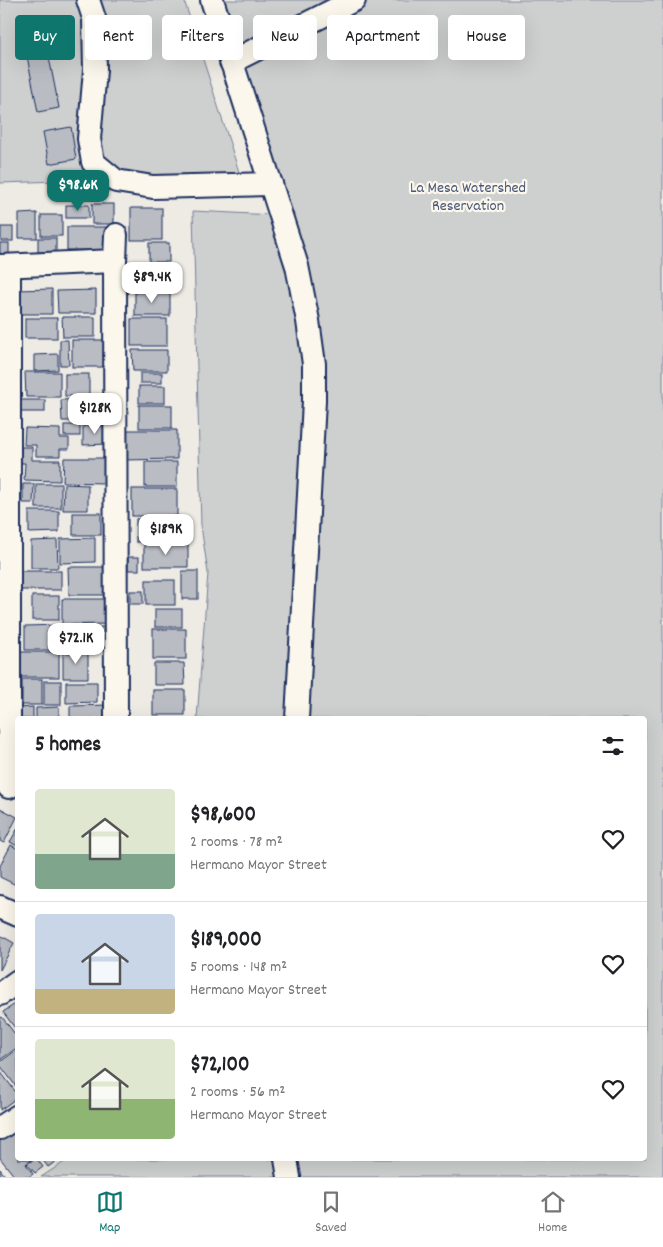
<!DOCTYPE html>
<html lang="en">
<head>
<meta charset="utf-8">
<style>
  body { margin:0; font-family:Dekko,sans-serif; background:#f2f2f2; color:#202124; height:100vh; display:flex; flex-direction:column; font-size:19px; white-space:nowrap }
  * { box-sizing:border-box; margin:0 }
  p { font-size:16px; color:#757577 }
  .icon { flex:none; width:28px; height:28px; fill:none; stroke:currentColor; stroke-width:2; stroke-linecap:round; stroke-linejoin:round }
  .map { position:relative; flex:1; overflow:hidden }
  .side { position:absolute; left:15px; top:716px; width:632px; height:445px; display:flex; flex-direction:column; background:#fff; border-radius:5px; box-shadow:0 5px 20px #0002 }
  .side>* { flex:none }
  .guide { position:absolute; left:15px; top:15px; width:634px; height:45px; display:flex; gap:10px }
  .price { position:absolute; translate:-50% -42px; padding:0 11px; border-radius:10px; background:#fff; color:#222; font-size:16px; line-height:32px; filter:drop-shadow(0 1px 2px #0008) }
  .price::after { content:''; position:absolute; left:50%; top:30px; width:15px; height:11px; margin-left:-8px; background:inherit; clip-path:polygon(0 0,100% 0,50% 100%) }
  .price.active { background:#0f766e; color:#fff }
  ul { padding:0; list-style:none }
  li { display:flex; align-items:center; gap:15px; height:125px; padding:0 20px }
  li+li { border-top:1px solid #e0e0e0 }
  li span { display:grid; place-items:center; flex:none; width:140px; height:100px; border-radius:5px; color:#555 }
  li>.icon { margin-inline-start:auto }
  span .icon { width:60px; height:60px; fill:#fffc; stroke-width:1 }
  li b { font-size:21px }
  h2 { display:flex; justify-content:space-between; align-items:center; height:60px; padding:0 20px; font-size:21px }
  .chip { padding:0 18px; border-radius:5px; background:#fff; box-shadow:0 5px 20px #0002; font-size:18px; line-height:45px }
  .chip.active { background:#0f766e; color:#fff }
  .tabs { display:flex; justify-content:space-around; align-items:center; height:70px; border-top:1px solid #e0e0e0; background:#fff; font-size:14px; color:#757577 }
  .tabs a { display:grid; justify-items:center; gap:2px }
  .tabs .active { color:#0f766e }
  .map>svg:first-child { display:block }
  .green { fill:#cecfcf; stroke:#747f96 }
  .building { fill:#b9bcc3; stroke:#1b2f5e }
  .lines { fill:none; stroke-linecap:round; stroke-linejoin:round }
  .minor-casing { stroke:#1b2f5e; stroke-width:26 }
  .minor { stroke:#fbf7ec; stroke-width:22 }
  .labels { text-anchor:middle; stroke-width:4.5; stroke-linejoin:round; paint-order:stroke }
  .park-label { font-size:16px; fill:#48577a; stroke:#fbf7ec }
</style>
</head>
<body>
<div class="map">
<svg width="663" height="1177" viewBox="0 0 663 1177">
  <rect width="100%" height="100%" fill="#eeebe4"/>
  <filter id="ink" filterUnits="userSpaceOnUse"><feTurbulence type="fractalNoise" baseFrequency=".02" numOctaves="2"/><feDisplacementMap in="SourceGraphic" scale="10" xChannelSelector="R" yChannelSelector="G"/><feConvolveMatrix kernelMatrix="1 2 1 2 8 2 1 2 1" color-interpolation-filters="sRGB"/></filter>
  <g filter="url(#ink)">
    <g class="green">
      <polygon points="0,0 184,0 240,175 0,183"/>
      <polygon points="214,0 663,0 663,1177 41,1177 69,1159 645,1159 645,719 197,719 208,573 201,526 193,211 273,215"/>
    </g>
    <g class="building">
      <polygon points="48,52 59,108 38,112 27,56"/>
      <polygon points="71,127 76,159 49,164 43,132"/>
      <rect x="92" y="204" width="22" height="20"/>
      <rect x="66" y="205" width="23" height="13"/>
      <rect x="131" y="208" width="31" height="32"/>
      <polygon points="37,213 37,238 19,238 19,214"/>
      <rect x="41" y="215" width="21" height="21"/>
      <rect x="1" y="227" width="12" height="14"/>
      <rect x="67" y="227" width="41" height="23"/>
      <rect x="38" y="238" width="18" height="14"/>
      <rect x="0" y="243" width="9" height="11"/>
      <rect x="149" y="243" width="20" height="19"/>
      <polygon points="127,265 161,265 162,280 155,281 155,288 127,288"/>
      <polygon points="165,275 175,275 175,286 165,287"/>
      <polygon points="52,289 52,314 16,314 16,290"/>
      <polygon points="96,290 96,313 58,313 57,291"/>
      <rect x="135" y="292" width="35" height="24"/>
      <polygon points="62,317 95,317 95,337 63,337"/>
      <rect x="25" y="318" width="32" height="20"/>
      <rect x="131" y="319" width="36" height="27"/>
      <polygon points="60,340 68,340 69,365 60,365"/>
      <rect x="72" y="340" width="41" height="27"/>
      <polygon points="132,350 167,350 167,371 133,371"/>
      <polygon points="58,354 58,370 34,371 34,355"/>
      <polygon points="25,372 60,372 60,397 26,397"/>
      <rect x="140" y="373" width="22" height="10"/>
      <rect x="65" y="374" width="24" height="22"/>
      <rect x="139" y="386" width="26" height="17"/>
      <polygon points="87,399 87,421 62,421 61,400"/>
      <rect x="14" y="400" width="31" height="12"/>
      <rect x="139" y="405" width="33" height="23"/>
      <rect x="88" y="415" width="17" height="8"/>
      <rect x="64" y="425" width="16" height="11"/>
      <polygon points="83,426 108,426 108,444 83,445"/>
      <polygon points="25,428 60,429 60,438 69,438 69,449 60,449 60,456 36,456 36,445 24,445"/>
      <polygon points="124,430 177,430 177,459 124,460"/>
      <polygon points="14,447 32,447 32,460 60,460 60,481 24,480 25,463 13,463"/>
      <polygon points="64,458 104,458 104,483 63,482"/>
      <rect x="145" y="462" width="32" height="25"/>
      <polygon points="23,484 34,484 33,503 23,503"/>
      <rect x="36" y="484" width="25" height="24"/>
      <polygon points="64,484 88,485 88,510 63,510"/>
      <rect x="132" y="489" width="45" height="27"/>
      <polygon points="29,511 59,511 59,532 29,533"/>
      <rect x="73" y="513" width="28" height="22"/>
      <rect x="136" y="519" width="45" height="23"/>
      <polygon points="95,538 95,562 60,563 60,539"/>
      <polygon points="57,540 58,568 31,568 31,541"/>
      <rect x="144" y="544" width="44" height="23"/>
      <rect x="128" y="557" width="11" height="13"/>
      <polygon points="68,567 108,567 108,595 69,595"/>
      <rect x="19" y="571" width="42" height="19"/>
      <rect x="182" y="571" width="16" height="28"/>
      <rect x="146" y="580" width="29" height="25"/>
      <rect x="130" y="591" width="13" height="13"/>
      <rect x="32" y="596" width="27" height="24"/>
      <polygon points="62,599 106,599 107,624 62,625"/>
      <rect x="155" y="609" width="27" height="18"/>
      <polygon points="59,625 59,650 25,650 25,626"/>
      <polygon points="105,627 105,650 63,650 63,628"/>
      <rect x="153" y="629" width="33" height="30"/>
      <rect x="21" y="652" width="38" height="25"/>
      <polygon points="88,652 88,678 63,678 63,653"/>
      <polygon points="154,663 184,663 185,685 154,685"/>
      <rect x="22" y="679" width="20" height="26"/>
      <rect x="44" y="681" width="17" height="24"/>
      <polygon points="66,682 97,682 97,702 66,703"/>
      <rect x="153" y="690" width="32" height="25"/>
      <polygon points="110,705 110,719 70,719 70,706"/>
      <polygon points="33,707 33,719 19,719 19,708"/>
      <polygon points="59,707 59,719 36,719 36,708"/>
      <polygon points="0,808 17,817 4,843 0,841"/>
      <polygon points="18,828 18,846 10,842"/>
      <polygon points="11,845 18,849 18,886 0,877 0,866"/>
      <polygon points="0,935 14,943 0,970"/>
      <polygon points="18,1002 18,1032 3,1012"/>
      <polygon points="2,1017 18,1038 18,1047 0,1060 0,1018"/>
      <polygon points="18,1049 18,1089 0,1065 0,1062"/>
      <polygon points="0,1071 18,1095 18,1097 0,1110"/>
      <polygon points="13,1127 18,1132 18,1159 32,1159 26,1164 33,1174 29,1177 15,1177 0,1158 0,1136"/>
      <polygon points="34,1159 37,1159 43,1167 35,1173 27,1164"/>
      <polygon points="42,1159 59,1159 48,1167"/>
      <polygon points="0,1169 6,1177 0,1177"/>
    </g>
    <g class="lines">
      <defs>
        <g id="minor">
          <polyline points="88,0 94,18 95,70 89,139 93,162 116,181 153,187 271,184"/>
          <polyline points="212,0 297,266 308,321 314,364 314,401 297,719"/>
          <polyline points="231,62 354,0"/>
          <polyline points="116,235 115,261 116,719"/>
          <polyline points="0,266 115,261"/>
          <polyline points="9,787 9,266"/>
          <polyline points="0,907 18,915"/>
          <polyline points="0,994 18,981"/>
          <polyline points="0,1128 18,1116"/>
          <polyline points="286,1159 289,1177"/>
        </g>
      </defs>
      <use href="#minor" class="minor-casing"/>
      <use href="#minor" class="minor"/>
    </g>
  </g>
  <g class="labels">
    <g class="park-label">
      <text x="468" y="192">La Mesa Watershed<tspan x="468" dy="18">Reservation</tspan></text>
    </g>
  </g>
</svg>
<b class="price active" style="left:78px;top:212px">$98.6K</b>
<b class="price" style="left:152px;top:304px">$89.4K</b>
<b class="price" style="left:95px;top:435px">$128K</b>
<b class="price" style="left:166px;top:556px">$189K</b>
<b class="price" style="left:76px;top:665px">$72.1K</b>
<div class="guide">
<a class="chip active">Buy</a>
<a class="chip">Rent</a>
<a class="chip">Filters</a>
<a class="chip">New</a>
<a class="chip">Apartment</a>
<a class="chip">House</a>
</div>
<section class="side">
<h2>5 homes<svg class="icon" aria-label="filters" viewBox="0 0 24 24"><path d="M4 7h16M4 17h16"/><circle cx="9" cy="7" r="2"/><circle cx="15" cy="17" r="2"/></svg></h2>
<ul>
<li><span style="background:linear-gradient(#dfe7d0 65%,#7fa58c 0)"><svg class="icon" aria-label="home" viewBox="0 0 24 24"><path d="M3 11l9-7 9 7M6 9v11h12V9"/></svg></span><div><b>$98,600</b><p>2 rooms · 78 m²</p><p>Hermano Mayor Street</p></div><svg class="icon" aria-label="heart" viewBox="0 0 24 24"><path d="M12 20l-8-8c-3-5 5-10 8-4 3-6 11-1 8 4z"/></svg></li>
<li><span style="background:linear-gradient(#c9d6e8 75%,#c2b280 0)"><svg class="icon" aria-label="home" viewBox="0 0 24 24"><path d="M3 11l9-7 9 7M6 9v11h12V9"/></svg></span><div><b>$189,000</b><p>5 rooms · 148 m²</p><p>Hermano Mayor Street</p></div><svg class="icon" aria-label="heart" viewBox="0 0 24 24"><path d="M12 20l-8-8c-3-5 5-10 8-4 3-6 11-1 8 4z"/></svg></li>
<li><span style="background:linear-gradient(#dfe7d0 60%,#8fb573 0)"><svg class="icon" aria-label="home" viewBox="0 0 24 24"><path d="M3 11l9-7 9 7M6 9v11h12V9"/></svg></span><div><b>$72,100</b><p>2 rooms · 56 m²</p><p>Hermano Mayor Street</p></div><svg class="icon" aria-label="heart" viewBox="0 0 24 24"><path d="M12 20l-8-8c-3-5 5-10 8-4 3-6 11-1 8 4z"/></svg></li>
</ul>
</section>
</div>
<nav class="tabs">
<a class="active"><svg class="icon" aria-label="map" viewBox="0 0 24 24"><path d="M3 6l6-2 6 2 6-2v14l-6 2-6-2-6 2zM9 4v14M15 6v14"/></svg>Map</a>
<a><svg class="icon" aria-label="saved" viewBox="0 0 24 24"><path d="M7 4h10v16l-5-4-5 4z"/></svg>Saved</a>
<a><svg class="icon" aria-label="home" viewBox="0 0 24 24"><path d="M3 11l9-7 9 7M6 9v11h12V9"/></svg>Home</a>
</nav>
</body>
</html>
